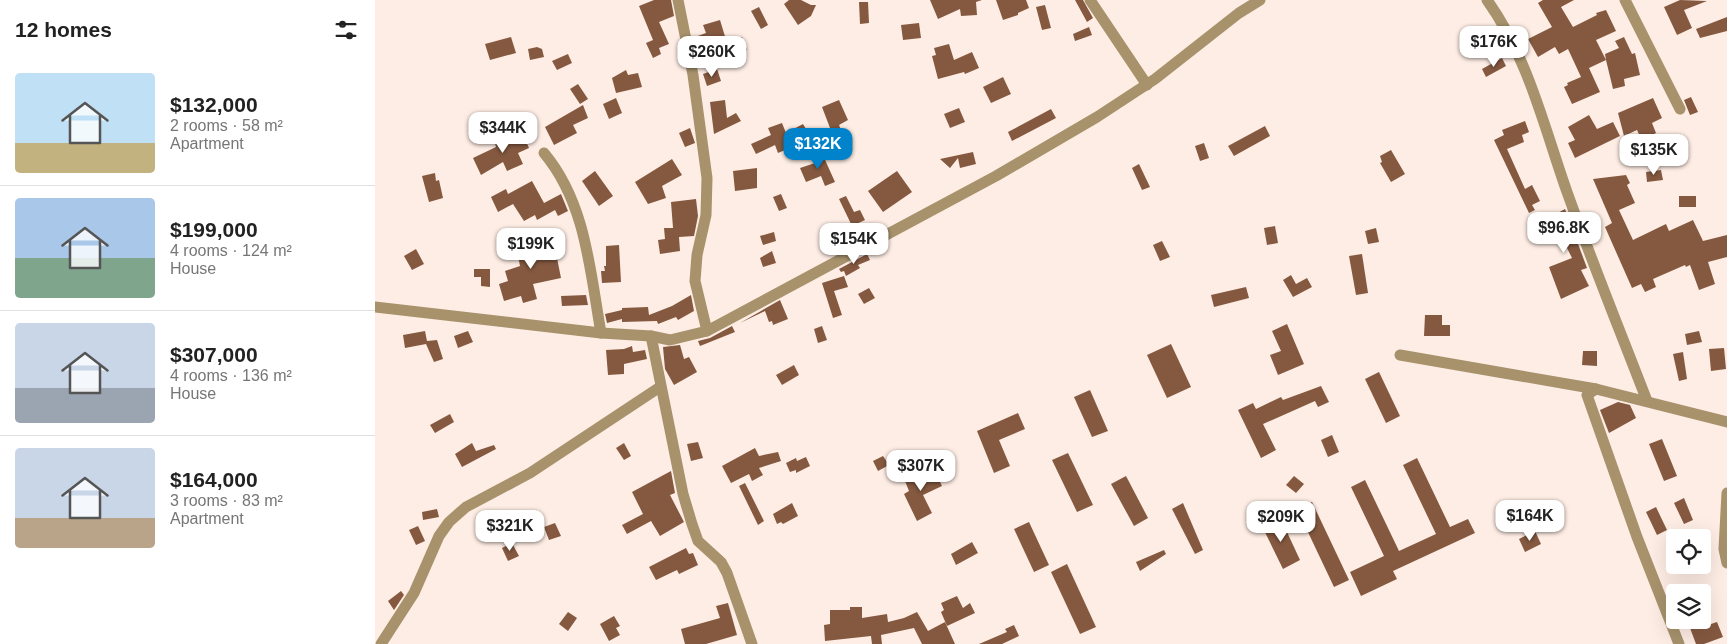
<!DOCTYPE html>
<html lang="en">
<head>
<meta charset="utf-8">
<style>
  body { margin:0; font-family:Helvetica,sans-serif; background:#f2f2f2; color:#222; height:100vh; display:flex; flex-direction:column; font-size:19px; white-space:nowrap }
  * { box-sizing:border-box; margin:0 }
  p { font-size:16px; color:#767676 }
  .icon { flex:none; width:28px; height:28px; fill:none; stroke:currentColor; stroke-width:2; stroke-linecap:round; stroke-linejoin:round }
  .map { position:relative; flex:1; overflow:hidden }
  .drawer { display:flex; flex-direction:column; background:#fff; width:375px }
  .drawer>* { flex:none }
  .controls { position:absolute; left:1291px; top:529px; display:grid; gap:10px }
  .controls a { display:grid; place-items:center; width:45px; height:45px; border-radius:5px; background:#fff; box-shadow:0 5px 20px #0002; font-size:25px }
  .price { position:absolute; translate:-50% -42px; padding:0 11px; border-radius:10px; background:#fff; color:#222; font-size:16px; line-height:32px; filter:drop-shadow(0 1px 2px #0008) }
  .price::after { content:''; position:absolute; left:50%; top:30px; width:15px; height:11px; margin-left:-8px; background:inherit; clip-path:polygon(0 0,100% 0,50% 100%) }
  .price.on { background:#0183cb; color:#fff }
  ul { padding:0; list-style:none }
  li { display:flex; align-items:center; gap:15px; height:125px; padding:0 15px }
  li+li { border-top:1px solid #e0e0e0 }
  li span { display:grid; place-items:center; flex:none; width:140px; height:100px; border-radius:5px; color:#555 }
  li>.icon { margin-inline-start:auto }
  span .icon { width:60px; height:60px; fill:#fffc; stroke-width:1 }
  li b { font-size:21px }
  h2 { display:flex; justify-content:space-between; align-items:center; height:60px; padding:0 15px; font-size:21px }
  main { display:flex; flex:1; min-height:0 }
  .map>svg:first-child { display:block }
  .building { fill:#855940 }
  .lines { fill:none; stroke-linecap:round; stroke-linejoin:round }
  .minor { stroke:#a7926c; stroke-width:11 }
</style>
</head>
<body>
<main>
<section class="drawer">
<h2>12 homes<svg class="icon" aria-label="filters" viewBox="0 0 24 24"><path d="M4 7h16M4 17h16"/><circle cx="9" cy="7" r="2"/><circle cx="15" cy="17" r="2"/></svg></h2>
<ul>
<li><span style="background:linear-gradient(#bfe0f5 70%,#c2b280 0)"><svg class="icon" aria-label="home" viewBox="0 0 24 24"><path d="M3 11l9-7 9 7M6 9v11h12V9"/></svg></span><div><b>$132,000</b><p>2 rooms · 58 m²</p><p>Apartment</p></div></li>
<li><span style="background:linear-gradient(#a9c7e8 60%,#7fa58c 0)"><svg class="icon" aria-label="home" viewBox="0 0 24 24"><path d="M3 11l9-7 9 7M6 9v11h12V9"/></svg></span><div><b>$199,000</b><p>4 rooms · 124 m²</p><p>House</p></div></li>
<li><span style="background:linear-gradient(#c9d6e8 65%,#9aa5b1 0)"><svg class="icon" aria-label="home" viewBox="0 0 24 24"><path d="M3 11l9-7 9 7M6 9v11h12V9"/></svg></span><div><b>$307,000</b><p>4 rooms · 136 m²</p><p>House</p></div></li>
<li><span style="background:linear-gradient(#c9d6e8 70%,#b9a48a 0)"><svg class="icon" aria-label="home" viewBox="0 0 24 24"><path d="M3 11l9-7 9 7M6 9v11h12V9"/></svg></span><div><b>$164,000</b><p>3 rooms · 83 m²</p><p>Apartment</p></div></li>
</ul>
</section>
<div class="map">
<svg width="1352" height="644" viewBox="0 0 1352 644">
  <rect width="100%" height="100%" fill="#feede4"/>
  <g class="building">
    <polygon points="279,0 296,0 299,16 284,22 294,44 284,48 286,54 278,58 271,43 278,40 264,6"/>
    <polygon points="414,0 426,0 436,5 441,5 436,16 423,25 409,4"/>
    <polygon points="555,0 607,0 601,2 602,15 586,16 585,9 563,19"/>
    <polygon points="621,0 651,0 654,8 643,13 643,15 628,20"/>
    <polygon points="700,0 708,0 718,18 712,22"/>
    <polygon points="1168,0 1199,0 1186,7 1198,27 1222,15 1221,13 1231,10 1241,31 1221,40 1231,60 1230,54 1244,48 1240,41 1249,37 1257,54 1260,53 1265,75 1249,79 1250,86 1238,89 1231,60 1214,68 1225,92 1197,104 1189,87 1193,85 1192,83 1206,77 1193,49 1184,54 1180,47 1163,57 1153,39 1177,27 1163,3"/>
    <polygon points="1305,0 1332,1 1309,10 1317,28 1302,35 1289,7"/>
    <polygon points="484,2 493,2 494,23 485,24"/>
    <polygon points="670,5 676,28 667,30 661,7"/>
    <polygon points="384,7 393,25 386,29 376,11"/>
    <polygon points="1352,17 1352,31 1325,38 1321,29"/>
    <polygon points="345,20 352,43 367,37 372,50 348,59 342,45 325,50 320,37 331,33 328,25"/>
    <polygon points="544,23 546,38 528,40 526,25"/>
    <polygon points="714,27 717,35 700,41 698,34"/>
    <polygon points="136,37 141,53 115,60 110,44"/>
    <polygon points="574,44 579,60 597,52 604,68 590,74 589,72 563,79 557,56 561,55 559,48"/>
    <polygon points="162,47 167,49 169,57 155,60 153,49"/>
    <polygon points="193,54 197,63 182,70 177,61"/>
    <polygon points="1127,58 1131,66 1111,77 1107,69"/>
    <polygon points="342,69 346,81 332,86 328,74"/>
    <polygon points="251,70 253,75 263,73 267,87 241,93 237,78"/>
    <polygon points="628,77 636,94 616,103 608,87"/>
    <polygon points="203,84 213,99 205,104 195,89"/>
    <polygon points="1316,97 1323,112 1315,115 1309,100"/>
    <polygon points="241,98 247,113 234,119 228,104"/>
    <polygon points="1278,98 1287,118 1277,123 1281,133 1275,136 1283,151 1274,156 1262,130 1249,136 1243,113"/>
    <polygon points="350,100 352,118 361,113 366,121 339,134 335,102"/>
    <polygon points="464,100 473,120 464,125 472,144 467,146 463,140 460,141 447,107"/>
    <polygon points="208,105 213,118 198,125 202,133 179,145 170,127"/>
    <polygon points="584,108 590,122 575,128 569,114"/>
    <polygon points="676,109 681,118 637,141 633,132"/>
    <polygon points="1214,115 1222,129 1238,122 1245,136 1200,158 1193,143 1200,140 1193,127"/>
    <polygon points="1150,121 1154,132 1147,135 1149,142 1132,149 1150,189 1157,185 1165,201 1157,205 1160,210 1154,213 1119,140 1129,135 1127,130"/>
    <polygon points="407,123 411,133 428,124 434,134 415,145 417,147 403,153 400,145 381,154 376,144 396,135 393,128"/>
    <polygon points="890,126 895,136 859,156 853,146"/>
    <polygon points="315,128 320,143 310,147 304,133"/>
    <polygon points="147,132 154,148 143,153 148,164 132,171 128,162 106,175 98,158 121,147 119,139 132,134 133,138"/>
    <polygon points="829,143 834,158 825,161 820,146"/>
    <polygon points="1016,150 1030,174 1016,182 1005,163 1007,162 1005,156"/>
    <polygon points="446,151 460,182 450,186 446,176 431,182 425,168 440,163 437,155"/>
    <polygon points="598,152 601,164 585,168 583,158 575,168 565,159"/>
    <polygon points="297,159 307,175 287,186 291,198 273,204 260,182"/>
    <polygon points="764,164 775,187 767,190 757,168"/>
    <polygon points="382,168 382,188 360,191 358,171"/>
    <polygon points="1286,170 1288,180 1272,182 1271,172"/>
    <polygon points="220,171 238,196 224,206 207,181"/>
    <polygon points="522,171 537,192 508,212 493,191"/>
    <polygon points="60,173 61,181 64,180 68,198 54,202 47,176"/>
    <polygon points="1251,175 1255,183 1252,185 1260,203 1244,210 1258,240 1291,224 1294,231 1318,220 1328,241 1352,235 1352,257 1333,262 1340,284 1324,290 1315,265 1311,267 1310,265 1278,279 1281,287 1270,292 1266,284 1257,288 1230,227 1237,223 1218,179"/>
    <polygon points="157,181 169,203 186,194 193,211 183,216 180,210 162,220 160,215 149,221 138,204 123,212 116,197 131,189 133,194"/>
    <polygon points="406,194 412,208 404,211 398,197"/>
    <polygon points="471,196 479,212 485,210 490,220 477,226 464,199"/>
    <rect x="1304" y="196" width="17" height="11"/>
    <polygon points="321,199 323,216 319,236 304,237 305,251 285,254 283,240 290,239 289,228 298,228 296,202"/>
    <polygon points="1190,209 1212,268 1206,270 1214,286 1186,299 1174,267 1197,258 1187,238 1174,244 1171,237 1164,241 1157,227"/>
    <polygon points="900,226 903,243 892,245 889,228"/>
    <polygon points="1001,228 1004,242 993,244 990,231"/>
    <polygon points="399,232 401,241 388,245 385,236"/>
    <polygon points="178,238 186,278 158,284 162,299 148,303 146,296 129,301 124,284 133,281 130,271 145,266 141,245"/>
    <polygon points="787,241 795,257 785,261 778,245"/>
    <polygon points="244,245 246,282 227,283 226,271 230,271 229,266 231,266 231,246"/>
    <polygon points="41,249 49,264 37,270 29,256"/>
    <polygon points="397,251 401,263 388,267 385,258"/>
    <polygon points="492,254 495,260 483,265 485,268 471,276 469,271 466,272 464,269"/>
    <polygon points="987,254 993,293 981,295 974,256"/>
    <polygon points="99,269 115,269 115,287 106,286 106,277 99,277"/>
    <polygon points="916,275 921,284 932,278 937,287 918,297 908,280"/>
    <polygon points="469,276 473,287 459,291 467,315 458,318 447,283"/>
    <polygon points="871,287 874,298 839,307 836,295"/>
    <polygon points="494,288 500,298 489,304 483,294"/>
    <polygon points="211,295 213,305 187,306 186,296"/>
    <polygon points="316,295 319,311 303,320 301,317 283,324 282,321 247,322 247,319 232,323 230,314 247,310 247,308 273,307 274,315 297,306"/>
    <polygon points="405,300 413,319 398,325 397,321 394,322 390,311 365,323"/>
    <polygon points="1050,315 1067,315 1067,325 1075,325 1075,336 1049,336"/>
    <polygon points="912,324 929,364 903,375 895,355 906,351 897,331"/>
    <polygon points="357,326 360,332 325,346 323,341 335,338"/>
    <polygon points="447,326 452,340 443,343 439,329"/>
    <polygon points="50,331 52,341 62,340 68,359 59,362 51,344 30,348 28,335"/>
    <polygon points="93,331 98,342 83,348 79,336"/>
    <polygon points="1324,331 1327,342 1312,345 1310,334"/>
    <polygon points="796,344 816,387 792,398 772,355"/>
    <polygon points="305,345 309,359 314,357 322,372 299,385 290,369 288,347"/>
    <polygon points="257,346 258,352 270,350 272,359 249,364 249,374 233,375 231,350 249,349"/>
    <polygon points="1349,348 1351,369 1336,371 1334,349"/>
    <polygon points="1208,351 1222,351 1222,366 1207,365"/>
    <polygon points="1308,352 1312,379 1304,381 1298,354"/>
    <polygon points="419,365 424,375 407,385 401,375"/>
    <polygon points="1004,372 1025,416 1011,423 990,379"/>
    <polygon points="946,386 954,402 943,407 940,401 888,424 901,450 886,458 863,410 878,403 881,409 906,397 908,400"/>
    <polygon points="715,390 733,431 717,437 699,397"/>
    <polygon points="1243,402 1255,405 1261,418 1234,433 1225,410"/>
    <polygon points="643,413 650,429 624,440 635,466 619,473 602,431"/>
    <polygon points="75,414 79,422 60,433 55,425"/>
    <polygon points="957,435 964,452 953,457 946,440"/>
    <polygon points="1287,439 1302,476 1289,481 1274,444"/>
    <polygon points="323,442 328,458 316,461 312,444"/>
    <polygon points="97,443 101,451 119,445 121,449 87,467 80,454"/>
    <polygon points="249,443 256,456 249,460 241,448"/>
    <polygon points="380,448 384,456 403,452 406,461 384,468 388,475 377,481 374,474 356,483 347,466"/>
    <polygon points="693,453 718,505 702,512 677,460"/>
    <polygon points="508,456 514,465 503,471 498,461"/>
    <polygon points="431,457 435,466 421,473 421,470 415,472 411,463 421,458 422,461"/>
    <polygon points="1042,458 1075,527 1093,519 1100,533 1018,571 1022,579 986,596 975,572 1009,556 976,487 990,480 1024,551 1061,534 1028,465"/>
    <polygon points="558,467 567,486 548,495 557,513 542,521 529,494 534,491 530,481"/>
    <polygon points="296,471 300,493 295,495 309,522 285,536 276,521 252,534 247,525 268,514 257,492"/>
    <polygon points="751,476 773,518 759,526 736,484"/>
    <polygon points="919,476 929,484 921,493 911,485"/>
    <polygon points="370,483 389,521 383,525 364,486"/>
    <polygon points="1309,498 1318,520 1309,524 1299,503"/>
    <polygon points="937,502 974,580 959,587 922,509"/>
    <polygon points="417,503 423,516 408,524 406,522 402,524 398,514"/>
    <polygon points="808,503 828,550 820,554 797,509"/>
    <polygon points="1281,507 1292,530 1282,535 1271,512"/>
    <polygon points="62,509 64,517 48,520 47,512"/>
    <polygon points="905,517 925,560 908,569 887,526"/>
    <polygon points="654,522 674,565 659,572 639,529"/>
    <polygon points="180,523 186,536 174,540 169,527"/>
    <polygon points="43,526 50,541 41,545 34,530"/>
    <polygon points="1160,531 1166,544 1150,552 1144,539"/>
    <polygon points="597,542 603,553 581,565 576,554"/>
    <polygon points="137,543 144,556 133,561 127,548"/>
    <polygon points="311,548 314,554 318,553 323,565 304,574 302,570 281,580 274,567"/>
    <polygon points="789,550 791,554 765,571 761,562"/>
    <polygon points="692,564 721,627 705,634 676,572"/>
    <polygon points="26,591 29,595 19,610 13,601"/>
    <polygon points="582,596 588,608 595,603 600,613 572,626 566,612 569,610 566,603"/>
    <polygon points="353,603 362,635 331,644 310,644 306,629 345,618 341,606"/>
    <polygon points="475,607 487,607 487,618 512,614 513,622 529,618 542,612 553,631 570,622 580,644 547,644 539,628 506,635 507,644 497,644 496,636 450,641 449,625 455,624 455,610 475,610"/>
    <polygon points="193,612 202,618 193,631 184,624"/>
    <polygon points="239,616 245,626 241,628 245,635 234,641 225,624"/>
    <polygon points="1312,620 1328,620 1330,626 1342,622 1348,637 1329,644 1321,644"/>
    <polygon points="639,625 644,636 627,644 604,644 632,632 630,629"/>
  </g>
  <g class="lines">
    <g class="minor">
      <polyline points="303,0 318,75 332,178 331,215 322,255 320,281 332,331"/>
      <polyline points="715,0 772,85"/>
      <path d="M1112,0C1153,57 1169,127 1192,192C1217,262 1245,331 1272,401"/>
      <polyline points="1250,0 1305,109"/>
      <path d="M169,153C211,203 215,271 226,333"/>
      <polyline points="0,307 226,333 276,336 295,340 332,331 621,176 722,117 780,79 864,13 885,0"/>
      <polyline points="276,336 308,494 317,524 323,541 346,562 352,573 377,644"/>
      <polyline points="1025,355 1221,389"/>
      <polyline points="1352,493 1349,549 1352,563"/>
      <polyline points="6,644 39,593 64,536 74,522 91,507 155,473 285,387"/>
      <polyline points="1304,644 1262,537 1212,395 1221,389 1352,422"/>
    </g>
  </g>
</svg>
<div class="controls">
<a><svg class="icon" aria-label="locate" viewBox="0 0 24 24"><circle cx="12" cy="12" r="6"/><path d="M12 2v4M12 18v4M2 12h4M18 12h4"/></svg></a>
<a><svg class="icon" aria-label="layers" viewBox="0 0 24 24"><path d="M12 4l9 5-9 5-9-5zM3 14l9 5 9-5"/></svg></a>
</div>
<b class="price" style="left:1119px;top:68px">$176K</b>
<b class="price" style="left:337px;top:78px">$260K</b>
<b class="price" style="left:128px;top:154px">$344K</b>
<b class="price on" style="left:443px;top:170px">$132K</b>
<b class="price" style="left:1279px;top:176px">$135K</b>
<b class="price" style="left:1189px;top:254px">$96.8K</b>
<b class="price" style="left:479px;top:265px">$154K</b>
<b class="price" style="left:156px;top:270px">$199K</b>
<b class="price" style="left:546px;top:492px">$307K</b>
<b class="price" style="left:1155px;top:542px">$164K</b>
<b class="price" style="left:906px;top:543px">$209K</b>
<b class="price" style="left:135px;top:552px">$321K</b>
</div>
</main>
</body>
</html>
